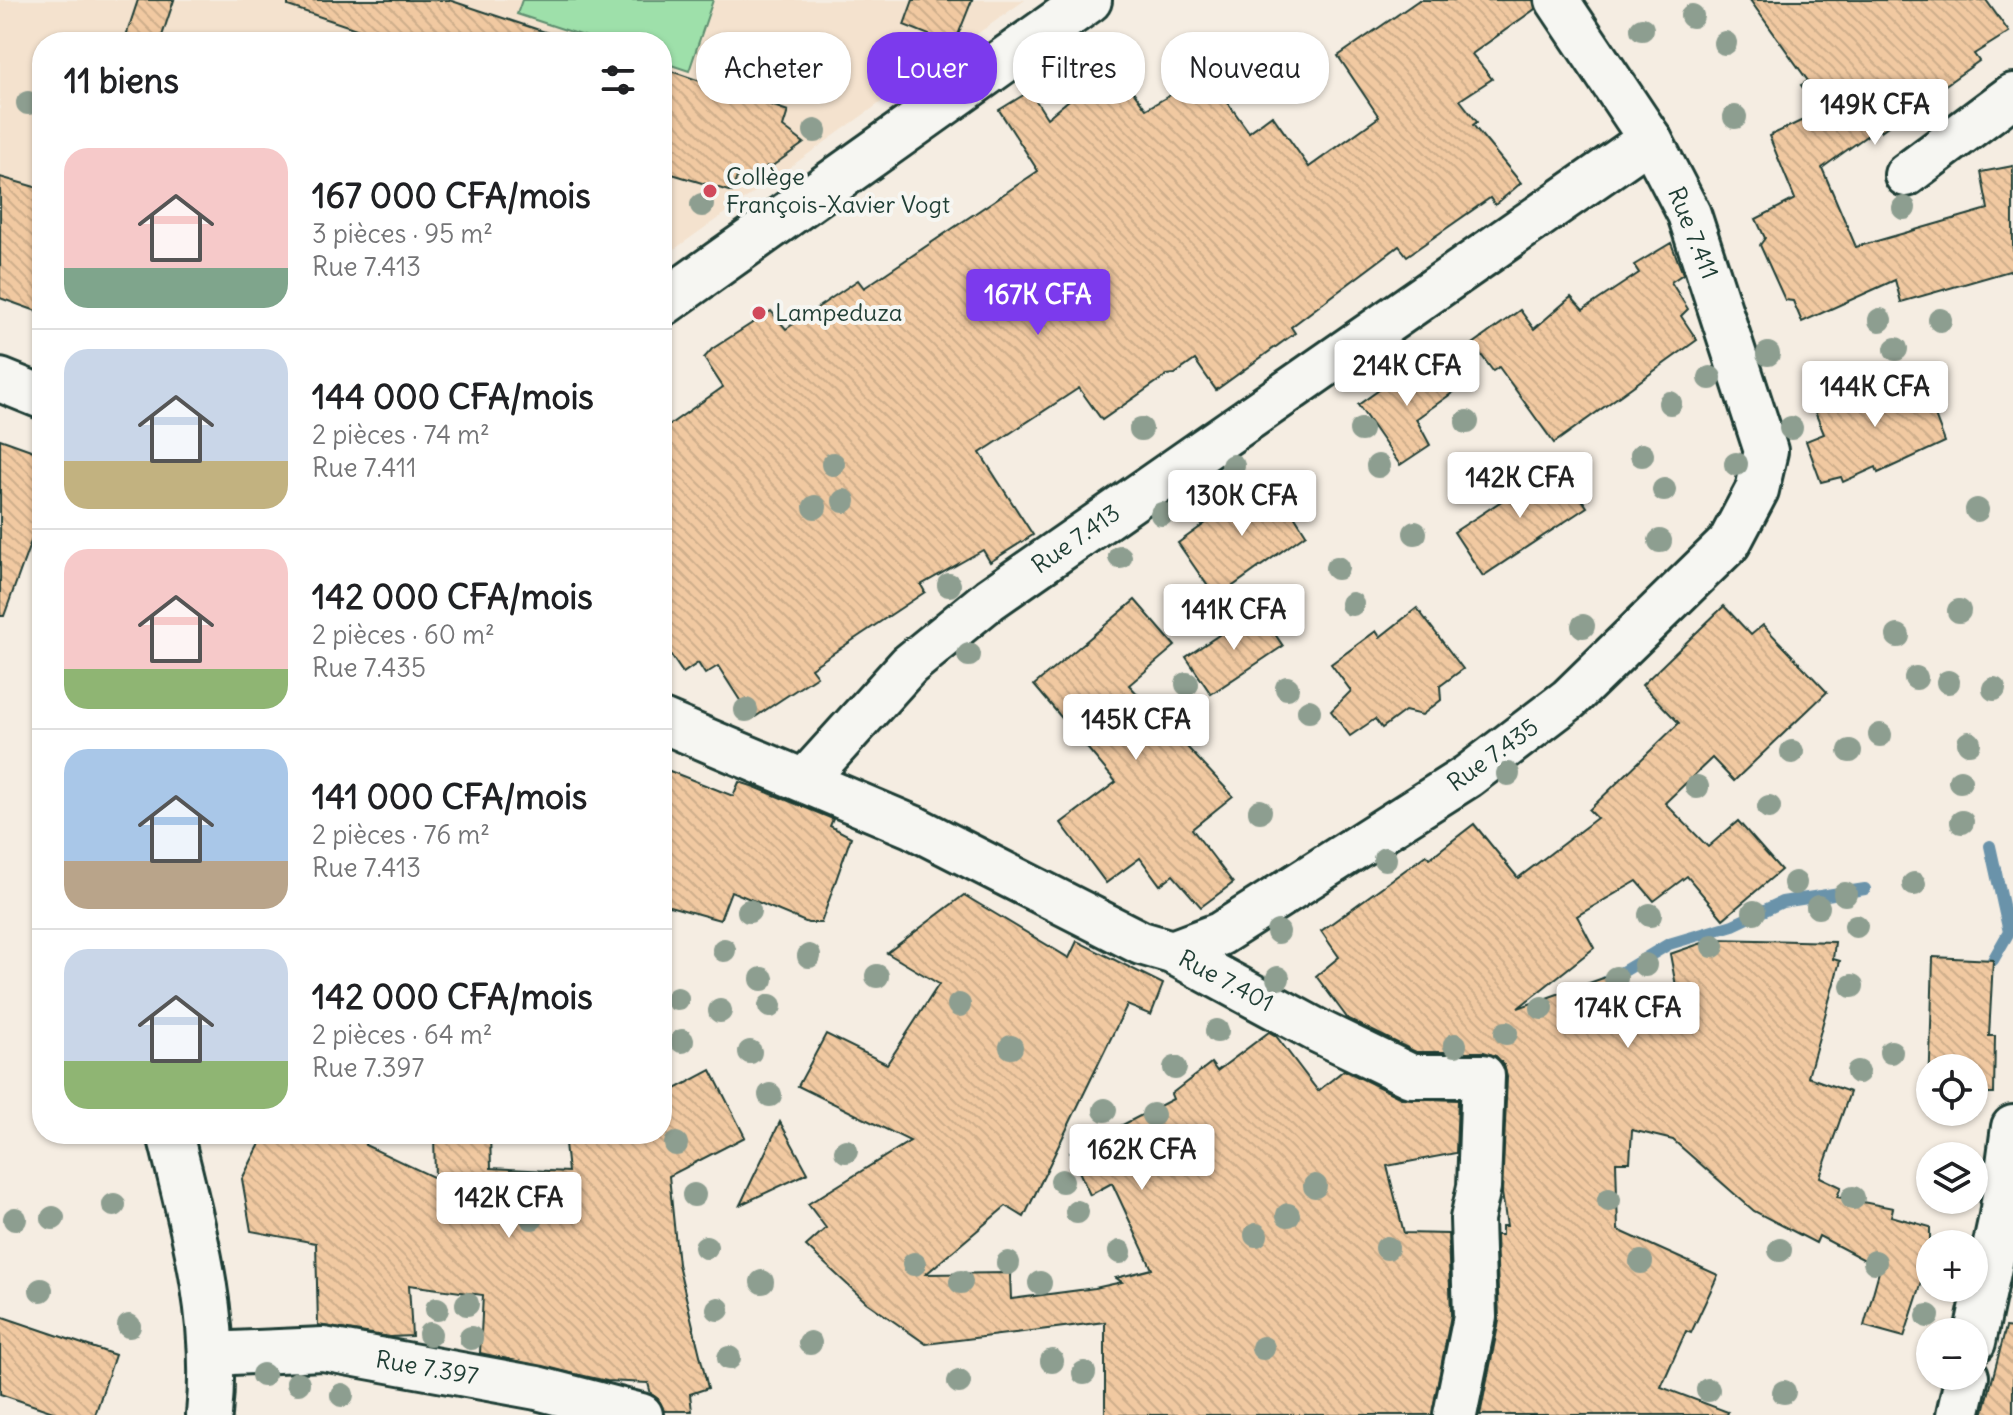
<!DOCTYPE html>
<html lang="fr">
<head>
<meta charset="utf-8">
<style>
  body { margin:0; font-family:Delius,sans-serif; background:#f6f6f6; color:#202124; height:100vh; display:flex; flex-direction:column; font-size:30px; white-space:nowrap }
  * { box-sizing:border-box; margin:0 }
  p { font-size:26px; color:#757577 }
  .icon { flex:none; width:44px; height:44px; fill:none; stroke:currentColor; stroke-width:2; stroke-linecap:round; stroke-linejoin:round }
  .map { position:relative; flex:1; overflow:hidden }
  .drawer { position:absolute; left:32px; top:32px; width:640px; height:1112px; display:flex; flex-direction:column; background:#fff; border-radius:32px; box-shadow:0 2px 6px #0004 }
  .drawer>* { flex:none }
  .banner { position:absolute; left:696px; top:32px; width:760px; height:72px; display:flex; gap:16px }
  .fabs { position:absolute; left:1916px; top:1054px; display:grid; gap:16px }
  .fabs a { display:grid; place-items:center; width:72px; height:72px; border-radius:50%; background:#fff; box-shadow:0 2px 6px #0004; font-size:40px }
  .price { position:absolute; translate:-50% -68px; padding:0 18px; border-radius:8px; background:#fff; color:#222; font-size:26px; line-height:52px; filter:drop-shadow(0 2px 4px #0008) }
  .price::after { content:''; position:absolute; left:50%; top:48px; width:24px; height:18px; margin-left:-12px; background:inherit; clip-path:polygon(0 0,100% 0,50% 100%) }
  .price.on { background:#7c3aed; color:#fff }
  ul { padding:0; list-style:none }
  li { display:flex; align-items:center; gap:24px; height:200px; padding:0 32px }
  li+li { border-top:2px solid #e0e0e0 }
  li span { display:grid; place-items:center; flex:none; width:224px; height:160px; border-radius:24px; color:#555 }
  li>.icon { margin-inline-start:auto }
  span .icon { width:96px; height:96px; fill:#fffc; stroke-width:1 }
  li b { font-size:34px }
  h2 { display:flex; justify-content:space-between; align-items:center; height:96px; padding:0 32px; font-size:34px }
  .chip { padding:0 28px; border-radius:32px; background:#fff; box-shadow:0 2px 6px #0004; font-size:28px; line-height:72px }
  .chip.on { background:#7c3aed; color:#fff }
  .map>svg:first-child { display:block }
  .built { fill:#f4e2ce }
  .park { fill:#9ee0aa; stroke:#5e8e6f; stroke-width:2 }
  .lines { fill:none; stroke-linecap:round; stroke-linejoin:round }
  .stream { stroke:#6b93aa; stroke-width:12 }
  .building { fill:url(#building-back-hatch); stroke:#1f3d34; stroke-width:2 }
  .minor-casing { stroke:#1f3d34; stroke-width:48 }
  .major-casing { stroke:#1f3d34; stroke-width:50 }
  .minor { stroke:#f6f6f2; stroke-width:42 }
  .major { stroke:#f6f6f2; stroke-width:44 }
  .tree { fill:#8d9e90 }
  .poi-dot { fill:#d1495b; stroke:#f6f6f2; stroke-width:3 }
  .labels { text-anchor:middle; stroke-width:8; stroke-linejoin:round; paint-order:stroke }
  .poi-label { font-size:24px; fill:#1f3d34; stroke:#f6f6f2; text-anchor:start }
  .street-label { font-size:24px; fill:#1f3d34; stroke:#f6f6f2 }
</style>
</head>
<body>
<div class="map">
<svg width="2013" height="1415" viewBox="0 0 2013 1415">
  <defs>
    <pattern id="building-back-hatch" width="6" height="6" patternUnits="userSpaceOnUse" patternTransform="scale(2)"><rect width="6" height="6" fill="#f1c9a1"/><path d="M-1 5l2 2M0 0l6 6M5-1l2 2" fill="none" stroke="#ceae8b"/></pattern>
  </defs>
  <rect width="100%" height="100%" fill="#f5ede2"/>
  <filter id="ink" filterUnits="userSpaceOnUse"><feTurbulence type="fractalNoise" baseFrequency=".0125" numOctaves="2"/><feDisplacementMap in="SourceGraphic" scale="16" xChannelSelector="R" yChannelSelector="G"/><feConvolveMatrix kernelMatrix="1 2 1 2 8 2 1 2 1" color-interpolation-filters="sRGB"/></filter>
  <g filter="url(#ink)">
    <polygon class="built" points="0,0 1025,0 662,258 662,42 42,42 42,313 27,308 28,265 0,255"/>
    <polygon class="park" points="522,0 713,0 689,71 662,62 662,42 602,42 517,14"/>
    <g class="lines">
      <g class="stream">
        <polyline points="1990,846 2009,932 1993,960"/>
        <polyline points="1599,986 1669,944 1733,925 1782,902 1865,889"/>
      </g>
    </g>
    <g class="building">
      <polygon points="138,0 174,0 160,42 124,42"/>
      <polygon points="288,0 449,0 557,36 556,42 395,42 288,6"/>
      <polygon points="913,0 972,0 954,45 904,25"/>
      <polygon points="1419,0 1533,0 1535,9 1472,54 1492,79 1460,100 1477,122 1473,125 1521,183 1495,205 1490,198 1407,256 1399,246 1291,327 1295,333 1216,390 1195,360 1175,374 1167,375 1102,420 1079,388 980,453 1033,535 990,562 983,550 921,585 925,592 811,668 817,676 752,719 718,666 705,674 698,663 683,673 662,642 662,430 723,387 704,358 712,349 771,311 786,329 858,280 864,288 1038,171 999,110 1030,91 1047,118 1113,64 1146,109 1207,74 1249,132 1272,115 1309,167 1379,117 1338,56"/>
      <polygon points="1750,0 1986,0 2009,32 1974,54 1979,61 1881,131 1879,127 1822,168 1856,247 1988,209 1981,172 2013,166 2013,270 1901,302 1895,280 1802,322 1793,301 1785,300 1760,245 1765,238 1756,219 1795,199 1769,136 1820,112 1801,85 1808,81"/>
      <polygon points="662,68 788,111 783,127 804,143 771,167 767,166 752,182 737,177 732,192 662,171"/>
      <polygon points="0,177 42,189 42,313 0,298"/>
      <polygon points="1671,243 1683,274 1671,282 1688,309 1681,316 1697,340 1554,443 1499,367 1493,371 1473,344 1520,310 1534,329 1571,297 1583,310 1639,273 1634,265"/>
      <polygon points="1430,354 1455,391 1416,419 1430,445 1400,465 1358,405"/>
      <polygon points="1918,371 1945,442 1878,473 1876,467 1843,482 1841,477 1821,482 1806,441 1824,434 1815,412 1849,399 1847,391 1879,376 1882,385"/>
      <polygon points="0,439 42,454 42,511 4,616 0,616"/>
      <polygon points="1558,464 1587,507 1483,576 1454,532"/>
      <polygon points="1270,477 1306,534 1216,598 1178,543"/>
      <polygon points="1135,600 1175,646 1129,685 1233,796 1192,829 1233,883 1201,907 1173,875 1160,885 1140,858 1106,883 1061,823 1116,782 1034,685"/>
      <polygon points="1724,606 1751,635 1763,625 1827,692 1734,781 1712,758 1665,803 1708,847 1738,821 1781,870 1723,919 1687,876 1654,901 1637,881 1577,916 1594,948 1518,1008 1609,976 1621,998 1676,986 1670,954 1714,939 1835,942 1833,959 1840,961 1808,1077 1850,1092 1820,1177 1841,1187 1837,1197 1893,1208 1891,1216 1930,1227 1930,1257 1904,1337 1864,1326 1880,1268 1819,1236 1816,1243 1754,1211 1673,1140 1632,1130 1630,1162 1616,1162 1618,1230 1718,1275 1691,1333 1686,1331 1661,1387 1728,1412 1727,1415 1480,1415 1499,1321 1496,1235 1502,1235 1502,1226 1507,1226 1502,1193 1507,1077 1504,1065 1496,1056 1484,1052 1416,1052 1348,1019 1316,976 1339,957 1321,931 1426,855 1430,858 1474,824 1518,878 1597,818 1589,810 1679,723 1642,685"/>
      <polygon points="1417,608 1463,669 1440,686 1441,700 1422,715 1405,711 1382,728 1375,719 1350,736 1331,711 1351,691 1331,664 1376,631 1380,637"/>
      <polygon points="1258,609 1283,646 1211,694 1186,657"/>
      <polygon points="662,768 733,796 739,782 752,786 833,819 830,826 851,837 821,923 808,923 731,891 720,920 662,904"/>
      <polygon points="964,895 1069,958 1077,941 1163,984 1151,1015 1127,1005 1024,1217 1006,1206 926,1274 1010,1273 1011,1299 1095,1288 1122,1282 1116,1278 1152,1269 1112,1183 1090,1195 1070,1152 1173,1099 1171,1094 1211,1063 1217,1071 1269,1032 1276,1036 1318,1091 1344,1070 1401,1098 1458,1100 1456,1153 1387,1166 1404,1233 1448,1234 1451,1315 1432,1415 1105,1415 1105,1322 926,1344 866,1302 806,1246 826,1228 808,1204 910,1141 798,1086 826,1034 887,1064 939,984 887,953"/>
      <polygon points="1933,957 1993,960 1989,1036 1995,1036 1994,1094 1974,1094 1974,1068 1930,1068 1929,1094"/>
      <polygon points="711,1070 745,1137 669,1176 678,1264 708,1388 690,1394 692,1411 664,1411 658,1399 651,1394 648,1383 607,1381 480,1353 483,1295 409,1285 412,1336 390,1337 318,1325 316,1243 251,1231 242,1179 265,1134 367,1134 365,1145 435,1178 434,1134 490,1134 491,1168 568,1172 564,1134 662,1134 662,1096"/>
      <polygon points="780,1122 808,1173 740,1205"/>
      <polygon points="0,1316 115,1355 95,1415 62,1415 0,1394"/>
      <polygon points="2006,1327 2013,1328 2013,1415 1983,1415"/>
    </g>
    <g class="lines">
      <defs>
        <g id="minor">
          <polyline points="1906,175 2013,95"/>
          <polyline points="0,380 42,397"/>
          <polyline points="662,721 913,827 1141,943 1172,952 1318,1031 1411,1076 1483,1076 1479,1187 1472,1219 1475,1317 1455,1415"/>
          <polyline points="805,780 909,665 990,599 1650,139"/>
          <polyline points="1172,952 1220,934 1468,776 1569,699 1729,543 1757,490 1766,451 1689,214 1650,139 1557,0"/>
          <polyline points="1974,1342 2001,1216 2013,1127"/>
          <polyline points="210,1354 323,1349 537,1388 641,1415"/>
          <polyline points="1958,1415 1967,1376"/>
        </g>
        <g id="major">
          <polyline points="662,304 1089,0"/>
          <path d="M170,1134C193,1226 219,1320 209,1415"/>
        </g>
      </defs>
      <use href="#minor" class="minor-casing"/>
      <use href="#major" class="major-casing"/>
      <use href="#minor" class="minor"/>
      <use href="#major" class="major"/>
    </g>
    <g class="tree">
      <circle cx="1692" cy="16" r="12"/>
      <circle cx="1642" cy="29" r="12"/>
      <circle cx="1725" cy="43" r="12"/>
      <circle cx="782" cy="53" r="12"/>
      <circle cx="890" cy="62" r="12"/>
      <circle cx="28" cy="103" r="12"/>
      <circle cx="1735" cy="117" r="12"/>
      <circle cx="815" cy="131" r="12"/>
      <circle cx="702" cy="205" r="12"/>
      <circle cx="1904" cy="208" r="12"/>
      <circle cx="1880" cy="320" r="12"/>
      <circle cx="1940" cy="320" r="12"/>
      <circle cx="1896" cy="349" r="12"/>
      <circle cx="1768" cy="354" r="12"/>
      <circle cx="1710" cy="378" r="12"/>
      <circle cx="1670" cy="403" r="12"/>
      <circle cx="1467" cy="422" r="12"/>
      <circle cx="1791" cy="428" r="12"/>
      <circle cx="1141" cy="429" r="12"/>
      <circle cx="1361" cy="430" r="12"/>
      <circle cx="1642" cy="455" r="12"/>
      <circle cx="833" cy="464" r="12"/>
      <circle cx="1736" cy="464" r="12"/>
      <circle cx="1233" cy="466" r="12"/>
      <circle cx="1378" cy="466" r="12"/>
      <circle cx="1502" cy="466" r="12"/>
      <circle cx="1664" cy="490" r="12"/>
      <circle cx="844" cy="501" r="12"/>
      <circle cx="815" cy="507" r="12"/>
      <circle cx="1977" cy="510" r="12"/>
      <circle cx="1162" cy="514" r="12"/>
      <circle cx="1415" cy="533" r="12"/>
      <circle cx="1660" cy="541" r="12"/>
      <circle cx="1120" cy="557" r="12"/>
      <circle cx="1337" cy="568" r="12"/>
      <circle cx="949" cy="585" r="12"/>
      <circle cx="1352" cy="604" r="12"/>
      <circle cx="1959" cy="611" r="12"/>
      <circle cx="1186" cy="624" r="12"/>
      <circle cx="1583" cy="626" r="12"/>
      <circle cx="1898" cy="636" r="12"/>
      <circle cx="969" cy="655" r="12"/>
      <circle cx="1916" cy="678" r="12"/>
      <circle cx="1948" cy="682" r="12"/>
      <circle cx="1187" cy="684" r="12"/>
      <circle cx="1287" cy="688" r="12"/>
      <circle cx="1994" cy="689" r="12"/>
      <circle cx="746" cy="710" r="12"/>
      <circle cx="1309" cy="711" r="12"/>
      <circle cx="1880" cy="735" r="12"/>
      <circle cx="1969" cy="743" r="12"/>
      <circle cx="1850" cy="751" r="12"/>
      <circle cx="1792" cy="752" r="12"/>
      <circle cx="1508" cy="774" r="12"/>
      <circle cx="1960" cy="781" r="12"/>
      <circle cx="1697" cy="787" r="12"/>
      <circle cx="1769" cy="807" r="12"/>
      <circle cx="1260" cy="811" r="12"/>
      <circle cx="1962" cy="822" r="12"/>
      <circle cx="1385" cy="859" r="12"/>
      <circle cx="1795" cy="883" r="12"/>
      <circle cx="1914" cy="884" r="12"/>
      <circle cx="1845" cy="894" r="12"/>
      <circle cx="1818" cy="907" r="12"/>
      <circle cx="749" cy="911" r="12"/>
      <circle cx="1754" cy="912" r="12"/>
      <circle cx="1650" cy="915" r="12"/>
      <circle cx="1856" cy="926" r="12"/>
      <circle cx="1278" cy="932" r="12"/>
      <circle cx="1713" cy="946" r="12"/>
      <circle cx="724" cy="950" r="12"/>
      <circle cx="809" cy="956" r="12"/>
      <circle cx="1645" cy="965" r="12"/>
      <circle cx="877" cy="976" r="12"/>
      <circle cx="1278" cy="978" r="12"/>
      <circle cx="1616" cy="978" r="12"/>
      <circle cx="762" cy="979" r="12"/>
      <circle cx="1852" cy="986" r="12"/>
      <circle cx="677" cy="999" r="12"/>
      <circle cx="959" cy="1005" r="12"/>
      <circle cx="770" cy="1006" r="12"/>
      <circle cx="1542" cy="1008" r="12"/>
      <circle cx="720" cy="1011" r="12"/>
      <circle cx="1217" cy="1031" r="12"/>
      <circle cx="1506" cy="1033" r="12"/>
      <circle cx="682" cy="1041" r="12"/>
      <circle cx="1455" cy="1045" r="12"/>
      <circle cx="1011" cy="1047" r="12"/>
      <circle cx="750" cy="1052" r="12"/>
      <circle cx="1891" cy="1052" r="12"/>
      <circle cx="1175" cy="1068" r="12"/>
      <circle cx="1858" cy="1072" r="12"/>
      <circle cx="770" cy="1095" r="12"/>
      <circle cx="1105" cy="1110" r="12"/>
      <circle cx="1153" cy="1115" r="12"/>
      <circle cx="676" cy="1144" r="12"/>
      <circle cx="846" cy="1151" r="12"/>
      <circle cx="1179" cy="1151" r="12"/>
      <circle cx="1062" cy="1181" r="12"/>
      <circle cx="1315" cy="1186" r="12"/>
      <circle cx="694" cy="1195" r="12"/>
      <circle cx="1853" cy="1198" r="12"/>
      <circle cx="1609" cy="1200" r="12"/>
      <circle cx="114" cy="1205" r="12"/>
      <circle cx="1077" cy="1212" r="12"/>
      <circle cx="1288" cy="1215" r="12"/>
      <circle cx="53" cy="1218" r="12"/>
      <circle cx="532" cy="1218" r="12"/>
      <circle cx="15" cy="1219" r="12"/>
      <circle cx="1256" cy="1235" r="12"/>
      <circle cx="706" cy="1247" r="12"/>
      <circle cx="1387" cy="1248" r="12"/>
      <circle cx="1780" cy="1250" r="12"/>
      <circle cx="1120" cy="1252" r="12"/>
      <circle cx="1641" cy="1262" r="12"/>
      <circle cx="1875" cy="1262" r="12"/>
      <circle cx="1008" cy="1263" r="12"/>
      <circle cx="914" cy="1264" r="12"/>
      <circle cx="762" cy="1282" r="12"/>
      <circle cx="961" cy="1282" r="12"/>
      <circle cx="1040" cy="1283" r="12"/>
      <circle cx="41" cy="1290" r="12"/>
      <circle cx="467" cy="1304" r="12"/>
      <circle cx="437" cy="1309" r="12"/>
      <circle cx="718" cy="1309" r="12"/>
      <circle cx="1928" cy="1316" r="12"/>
      <circle cx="129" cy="1326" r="12"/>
      <circle cx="430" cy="1334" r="12"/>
      <circle cx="471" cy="1338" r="12"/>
      <circle cx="810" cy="1343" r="12"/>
      <circle cx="1263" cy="1348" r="12"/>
      <circle cx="729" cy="1358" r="12"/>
      <circle cx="1052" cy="1361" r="12"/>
      <circle cx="1084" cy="1373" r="12"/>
      <circle cx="263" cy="1375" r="12"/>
      <circle cx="959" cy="1382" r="12"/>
      <circle cx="298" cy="1383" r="12"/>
      <circle cx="1708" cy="1390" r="12"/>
      <circle cx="1784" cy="1392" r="12"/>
      <circle cx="342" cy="1395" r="12"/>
    </g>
  </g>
  <g class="poi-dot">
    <circle cx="710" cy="191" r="8"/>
    <circle cx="759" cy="313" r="8"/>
  </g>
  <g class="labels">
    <g class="poi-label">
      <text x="726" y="185">Collège<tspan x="726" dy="28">François-Xavier Vogt</tspan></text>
      <text x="775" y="321">Lampeduza</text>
    </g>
    <g class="street-label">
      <text transform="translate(1693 233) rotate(68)" y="8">Rue 7.411</text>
      <text transform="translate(1076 539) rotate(-35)" y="8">Rue 7.413</text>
      <text transform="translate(1493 755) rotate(-36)" y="8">Rue 7.435</text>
      <text transform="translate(1226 981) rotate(28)" y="8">Rue 7.401</text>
      <text transform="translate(427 1368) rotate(10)" y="8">Rue 7.397</text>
    </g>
  </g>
</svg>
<div class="fabs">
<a><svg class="icon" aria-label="locate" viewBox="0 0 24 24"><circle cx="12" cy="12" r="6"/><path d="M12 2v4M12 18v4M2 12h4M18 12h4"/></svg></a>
<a><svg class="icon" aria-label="layers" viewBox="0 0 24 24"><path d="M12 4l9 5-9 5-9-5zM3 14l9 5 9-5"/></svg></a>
<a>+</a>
<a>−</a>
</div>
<b class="price" style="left:1875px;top:147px">149K CFA</b>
<b class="price on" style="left:1038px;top:337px">167K CFA</b>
<b class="price" style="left:1407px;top:408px">214K CFA</b>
<b class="price" style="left:1875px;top:429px">144K CFA</b>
<b class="price" style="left:1520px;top:520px">142K CFA</b>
<b class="price" style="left:1242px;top:538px">130K CFA</b>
<b class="price" style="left:1234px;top:652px">141K CFA</b>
<b class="price" style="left:1136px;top:762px">145K CFA</b>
<b class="price" style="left:1628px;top:1050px">174K CFA</b>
<b class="price" style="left:1142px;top:1192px">162K CFA</b>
<b class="price" style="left:509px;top:1240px">142K CFA</b>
<div class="banner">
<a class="chip">Acheter</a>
<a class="chip on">Louer</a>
<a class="chip">Filtres</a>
<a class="chip">Nouveau</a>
</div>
<section class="drawer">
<h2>11 biens<svg class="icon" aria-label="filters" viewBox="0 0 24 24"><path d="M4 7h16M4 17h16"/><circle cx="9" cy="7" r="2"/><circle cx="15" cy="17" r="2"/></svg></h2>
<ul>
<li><span style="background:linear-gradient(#f6c9c9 75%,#7fa58c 0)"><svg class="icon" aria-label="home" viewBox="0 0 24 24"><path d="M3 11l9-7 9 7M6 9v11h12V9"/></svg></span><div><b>167 000 CFA/mois</b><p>3 pièces · 95 m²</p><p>Rue 7.413</p></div></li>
<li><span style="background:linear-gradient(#c9d6e8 70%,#c2b280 0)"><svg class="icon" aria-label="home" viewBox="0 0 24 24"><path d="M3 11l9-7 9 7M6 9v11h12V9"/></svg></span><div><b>144 000 CFA/mois</b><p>2 pièces · 74 m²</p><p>Rue 7.411</p></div></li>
<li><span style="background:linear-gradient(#f6c9c9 75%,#8fb573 0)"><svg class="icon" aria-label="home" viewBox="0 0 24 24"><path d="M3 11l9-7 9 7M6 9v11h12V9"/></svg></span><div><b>142 000 CFA/mois</b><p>2 pièces · 60 m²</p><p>Rue 7.435</p></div></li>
<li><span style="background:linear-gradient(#a9c7e8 70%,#b9a48a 0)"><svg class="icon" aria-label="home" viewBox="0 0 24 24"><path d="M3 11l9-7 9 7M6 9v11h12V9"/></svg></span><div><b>141 000 CFA/mois</b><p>2 pièces · 76 m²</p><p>Rue 7.413</p></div></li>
<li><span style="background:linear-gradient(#c9d6e8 70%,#8fb573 0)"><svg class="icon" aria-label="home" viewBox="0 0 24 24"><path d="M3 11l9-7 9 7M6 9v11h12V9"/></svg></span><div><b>142 000 CFA/mois</b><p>2 pièces · 64 m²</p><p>Rue 7.397</p></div></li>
</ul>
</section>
</div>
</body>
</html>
